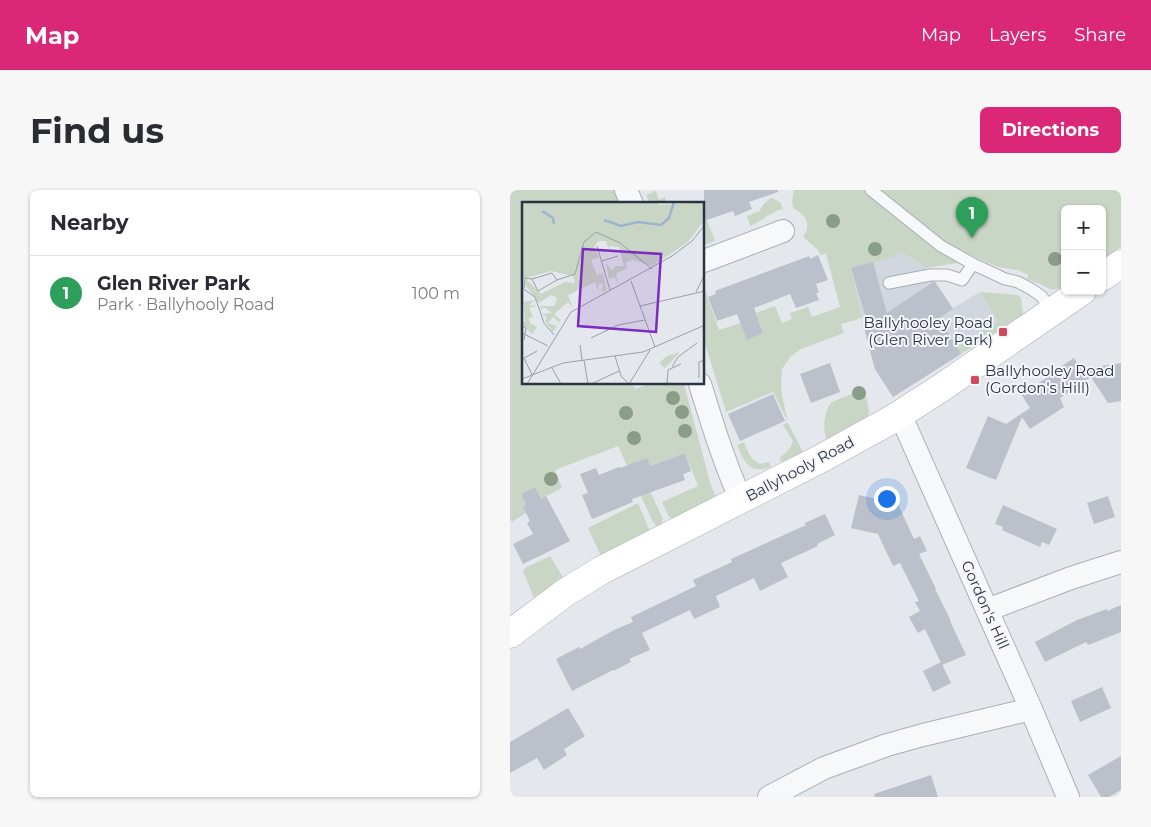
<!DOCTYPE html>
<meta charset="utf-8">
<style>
:root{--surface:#fff;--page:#f7f7f7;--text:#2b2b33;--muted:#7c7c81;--line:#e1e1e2;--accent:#db2777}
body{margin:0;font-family:Montserrat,sans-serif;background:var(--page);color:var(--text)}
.controls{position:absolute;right:15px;top:15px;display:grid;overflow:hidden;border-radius:8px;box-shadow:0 1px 4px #0004}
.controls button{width:45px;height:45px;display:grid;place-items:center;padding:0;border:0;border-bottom:1px solid var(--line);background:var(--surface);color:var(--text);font:25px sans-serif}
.you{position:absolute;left:376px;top:308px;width:18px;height:18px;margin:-12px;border:4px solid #fff;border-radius:50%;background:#1a73e8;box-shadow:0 0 0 8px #1a73e833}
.badge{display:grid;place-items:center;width:32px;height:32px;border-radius:50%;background:var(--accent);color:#fff;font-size:16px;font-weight:700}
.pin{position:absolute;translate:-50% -41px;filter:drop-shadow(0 1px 2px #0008)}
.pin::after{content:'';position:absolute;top:26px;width:18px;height:15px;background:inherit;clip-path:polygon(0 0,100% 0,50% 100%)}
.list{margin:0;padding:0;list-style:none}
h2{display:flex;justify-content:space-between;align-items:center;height:65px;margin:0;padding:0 20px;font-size:21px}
h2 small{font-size:16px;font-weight:400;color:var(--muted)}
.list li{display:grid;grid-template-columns:32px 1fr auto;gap:15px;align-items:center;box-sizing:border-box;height:75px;padding:0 20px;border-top:1px solid var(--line)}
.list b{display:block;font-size:19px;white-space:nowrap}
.list p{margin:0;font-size:16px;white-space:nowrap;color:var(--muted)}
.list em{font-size:16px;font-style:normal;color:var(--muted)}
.map{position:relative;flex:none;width:611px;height:607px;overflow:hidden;border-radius:8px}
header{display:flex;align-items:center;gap:30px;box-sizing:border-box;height:70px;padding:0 25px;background:var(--accent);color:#fff}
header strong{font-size:24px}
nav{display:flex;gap:28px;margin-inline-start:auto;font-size:18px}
.intro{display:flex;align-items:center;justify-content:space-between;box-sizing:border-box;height:120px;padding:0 30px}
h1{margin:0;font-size:35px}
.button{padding:12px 22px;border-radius:8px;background:var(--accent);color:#fff;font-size:18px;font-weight:700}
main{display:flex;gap:30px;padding:0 30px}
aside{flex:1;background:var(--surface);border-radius:8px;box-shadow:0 1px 4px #0004}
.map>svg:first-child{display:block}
</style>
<header>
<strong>Map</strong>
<nav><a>Map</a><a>Layers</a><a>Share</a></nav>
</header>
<div class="intro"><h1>Find us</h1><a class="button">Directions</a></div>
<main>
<aside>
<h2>Nearby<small></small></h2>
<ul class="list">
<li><span class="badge" style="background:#2e9e5b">1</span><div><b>Glen River Park</b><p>Park · Ballyhooly Road</p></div><em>100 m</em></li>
</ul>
</aside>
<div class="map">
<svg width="611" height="607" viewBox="0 0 611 607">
<rect width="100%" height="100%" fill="#e4e7ec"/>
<path fill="#d2d6de" d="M362 44 416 78 443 118 470 102 488 132 447 157 451 164 383 207 365 179 354 138 336 53Z"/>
<path fill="#c9d6c5" d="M0 0H103L105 1 109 14H14V194H122L125 199 139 194H174L201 296 207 308 165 329 159 327 152 312 188 296 175 263 140 276 134 288 153 329 150 336 148 337 143 332 108 256 45 280 52 298 31 309 25 297 11 304 16 315 13 317 16 323 2 332 0 329Z
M284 0H611V57L592 70V19H555V96C540 102 542 100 530 94 526 92 521 91 517 89L518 85 508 80 488 77 454 62 447 73 416 78 391 62 384 64 385 67 341 78 352 127 346 130 331 134 334 143 291 159 281 166 272 179 271 192 272 205 278 233 293 262 271 272 270 267C276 263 281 259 283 251L273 235 278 232 263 202 216 222 194 150V97L209 140 237 131 240 138 234 141 237 149 253 143 246 123 265 116 272 133 282 129 280 123 298 117 302 127 330 117 316 64 311 65 307 59 293 47C302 34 296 25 283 18L282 10Z
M146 1 149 10 155 7 157 14H140L136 5Z
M262 8 271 13 273 19C259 22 253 31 240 36L237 26 250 21C252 15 256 11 262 8Z
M197 30 205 51 194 55V37L196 36 194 31Z
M470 102 508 105 511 108 513 125 451 164 447 157 488 132Z
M354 199 359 220 358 228 317 250C312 239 314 220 322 212Z
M234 252C238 262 240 269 250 274L259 272 261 277C239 284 235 273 227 255Z
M128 313 140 341 91 366 78 338Z
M40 366 54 389 24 408 13 381 15 378Z"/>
<path fill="#bbc0ca" d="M194 0H268V2L239 12 242 19 225 26 223 21 194 31Z
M308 65 318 90 306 94 309 103H306L309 110 286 118 280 104 244 118 253 143 237 150 227 124 207 131 198 107 206 104 205 101 299 66 300 69Z
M363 72 377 123 423 92H425L443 119 429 128 451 164 383 207 365 179 354 138 358 135 341 78Z
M564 168 571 179 611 173V211L598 213 581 187 550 208 554 217 520 239 512 227 486 290 456 278 478 226 496 234 520 218 511 204 541 185 539 184Z
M320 173 330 202 301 213 290 184Z
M263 204 275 231 230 251 218 224Z
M175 263 181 281 173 284 175 290 122 309 123 312 82 329 72 305 78 303 70 284 86 278 89 285 109 277 110 278 137 268 140 276Z
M25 297 31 309 36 306 60 351 13 374 3 354 23 344 17 333 20 331 13 317 16 315 11 304Z
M349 305 388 314 404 349 410 346 417 361 409 364 426 399H425L441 431H440L456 465 432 475 415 439 408 443 399 427 410 421 405 412 409 411 390 373 383 376 368 344 341 338Z
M598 306 605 327 584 334 577 313Z
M493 315 547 339 539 355 532 352 530 357 492 340 493 337 485 334Z
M315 324 325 345 307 354 308 356 271 373 278 387 250 401 244 388 206 406 210 417 184 429 180 420 132 443 140 460 119 469 121 472 103 481V480L62 501 46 469 69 457 70 459 104 440 123 432 121 427 186 396 183 390 222 372 221 369 296 335 295 333Z
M611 415V442L578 455 576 452 535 472 525 452 567 430 597 419V421Z
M431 472 441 493 423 502 413 481Z
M592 497 601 518 570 532 561 511Z
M58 518 75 546 54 559 57 565 34 580 27 568 0 583V552Z
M611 566V600L599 607H591L578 585Z
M421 585 428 607H365L364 604Z"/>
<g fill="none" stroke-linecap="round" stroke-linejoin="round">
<g stroke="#a9aeb7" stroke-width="13">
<path id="service" d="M361 0 431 56 463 74 495 89 508 92 521 99 531 106 543 121
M379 93 420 85H437L452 90 463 74"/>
</g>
<g stroke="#a9aeb7" stroke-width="24">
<path id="minor" d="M116 0 122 14
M194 71 273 41
M190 194C202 233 214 272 231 310
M390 224 521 519 558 607
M477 420 561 388 611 372
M259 607 314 578 377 555 413 545 521 519"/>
</g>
<g stroke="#a9aeb7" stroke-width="29">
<path id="secondary" d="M592 87 611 74
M0 444 56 402 92 380 312 268 381 230 428 200 572 101"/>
</g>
<use href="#service" stroke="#f7f8fa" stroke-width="11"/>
<use href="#minor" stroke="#f7f8fa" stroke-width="22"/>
<use href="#secondary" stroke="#fff" stroke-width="28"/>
</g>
<g fill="#899d89">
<circle cx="323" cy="31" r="7"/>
<circle cx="365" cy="59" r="7"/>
<circle cx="545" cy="69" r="7"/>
<circle cx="349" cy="203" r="7"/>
<circle cx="163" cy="208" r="7"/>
<circle cx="172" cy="222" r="7"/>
<circle cx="116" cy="223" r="7"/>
<circle cx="175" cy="241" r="7"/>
<circle cx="124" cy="248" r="7"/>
<circle cx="41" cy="289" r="7"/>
</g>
<g fill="#d1495b" stroke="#f4f6f9" stroke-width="2">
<rect x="488" y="137" width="10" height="10" rx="2.5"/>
<rect x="460" y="185" width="10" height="10" rx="2.5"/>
</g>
<g text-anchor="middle" stroke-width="4" stroke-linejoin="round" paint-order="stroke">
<g font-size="15" fill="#2b3445" stroke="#f4f6f9" text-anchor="end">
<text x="483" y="138">Ballyhooley Road<tspan x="483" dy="17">(Glen River Park)</tspan></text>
<text x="475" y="186" text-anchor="start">Ballyhooley Road<tspan x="475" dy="17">(Gordon's Hill)</tspan></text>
</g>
<g font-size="15" fill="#2b3445" stroke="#f4f6f9">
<text transform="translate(290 279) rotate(-28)" y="5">Ballyhooly Road</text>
<text transform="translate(475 415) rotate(66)" y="5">Gordon's Hill</text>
</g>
</g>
<g transform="translate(12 12)">
<rect width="182" height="182" fill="#e4e7ec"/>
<path d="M0 0H135L137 3 182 0V19L166 40 130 64 111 58 104 60 105 66 94 72 96 83 93 75 87 77 84 61 90 68 94 64H102L97 45 87 44V48L84 39H76L72 45 77 55 69 58 75 73 81 71 85 88 79 90 81 82H76L77 91 73 80 46 93 51 106 46 100 32 112 39 118 37 120 31 115 26 121 35 124 31 130 23 119 25 115 20 112 30 111 22 105 19 108 18 104H33L35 96 29 93 17 101 3 83 4 77 19 92 43 80 53 81 51 74 29 69 0 77ZM1 96 2 100 13 98 7 103 15 104 7 106 11 115 7 116 8 121 15 125 10 132 0 122 3 119ZM158 150 143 166 137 161 145 154Z" fill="#c9d6c5"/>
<path fill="none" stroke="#9fb4cc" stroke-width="2.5" d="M20 9 31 16 32 22M82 18 99 24 116 20 139 23 147 16 152 0"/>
<path fill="none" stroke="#9a9fa9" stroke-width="1" d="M75 44 88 88M80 59 96 54M35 78 53 72 62 40 74 30 98 41 130 67M109 79 133 145M0 86 13 95 22 121 32 133M2 86 3 76 10 77 30 71 35 78 16 89 10 77M174 90 183 72M118 104 183 89M0 124 4 126 2 138M0 131 26 144M69 136 96 123 123 118M58 143 60 158M93 154 99 174 107 182M62 158 66 182M150 165 156 155 175 141M30 166 39 182M10 173 2 156 15 149M177 176V160L183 158M0 177 41 161 121 150 183 123M5 182 49 110 150 54 170 39 183 23M69 182 97 169M107 182 128 148M145 182 146 168 159 162"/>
<path fill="#7b2cbf" fill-opacity="0.15" stroke="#7b2cbf" stroke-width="2.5" d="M61 47 139 52 134 130 56 124Z"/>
<rect width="182" height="182" fill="none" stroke="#2b3445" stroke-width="2.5"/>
</g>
</svg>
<div class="controls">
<button>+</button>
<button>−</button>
</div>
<div class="you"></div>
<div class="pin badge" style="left:462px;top:48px;background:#2e9e5b">1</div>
</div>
</main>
